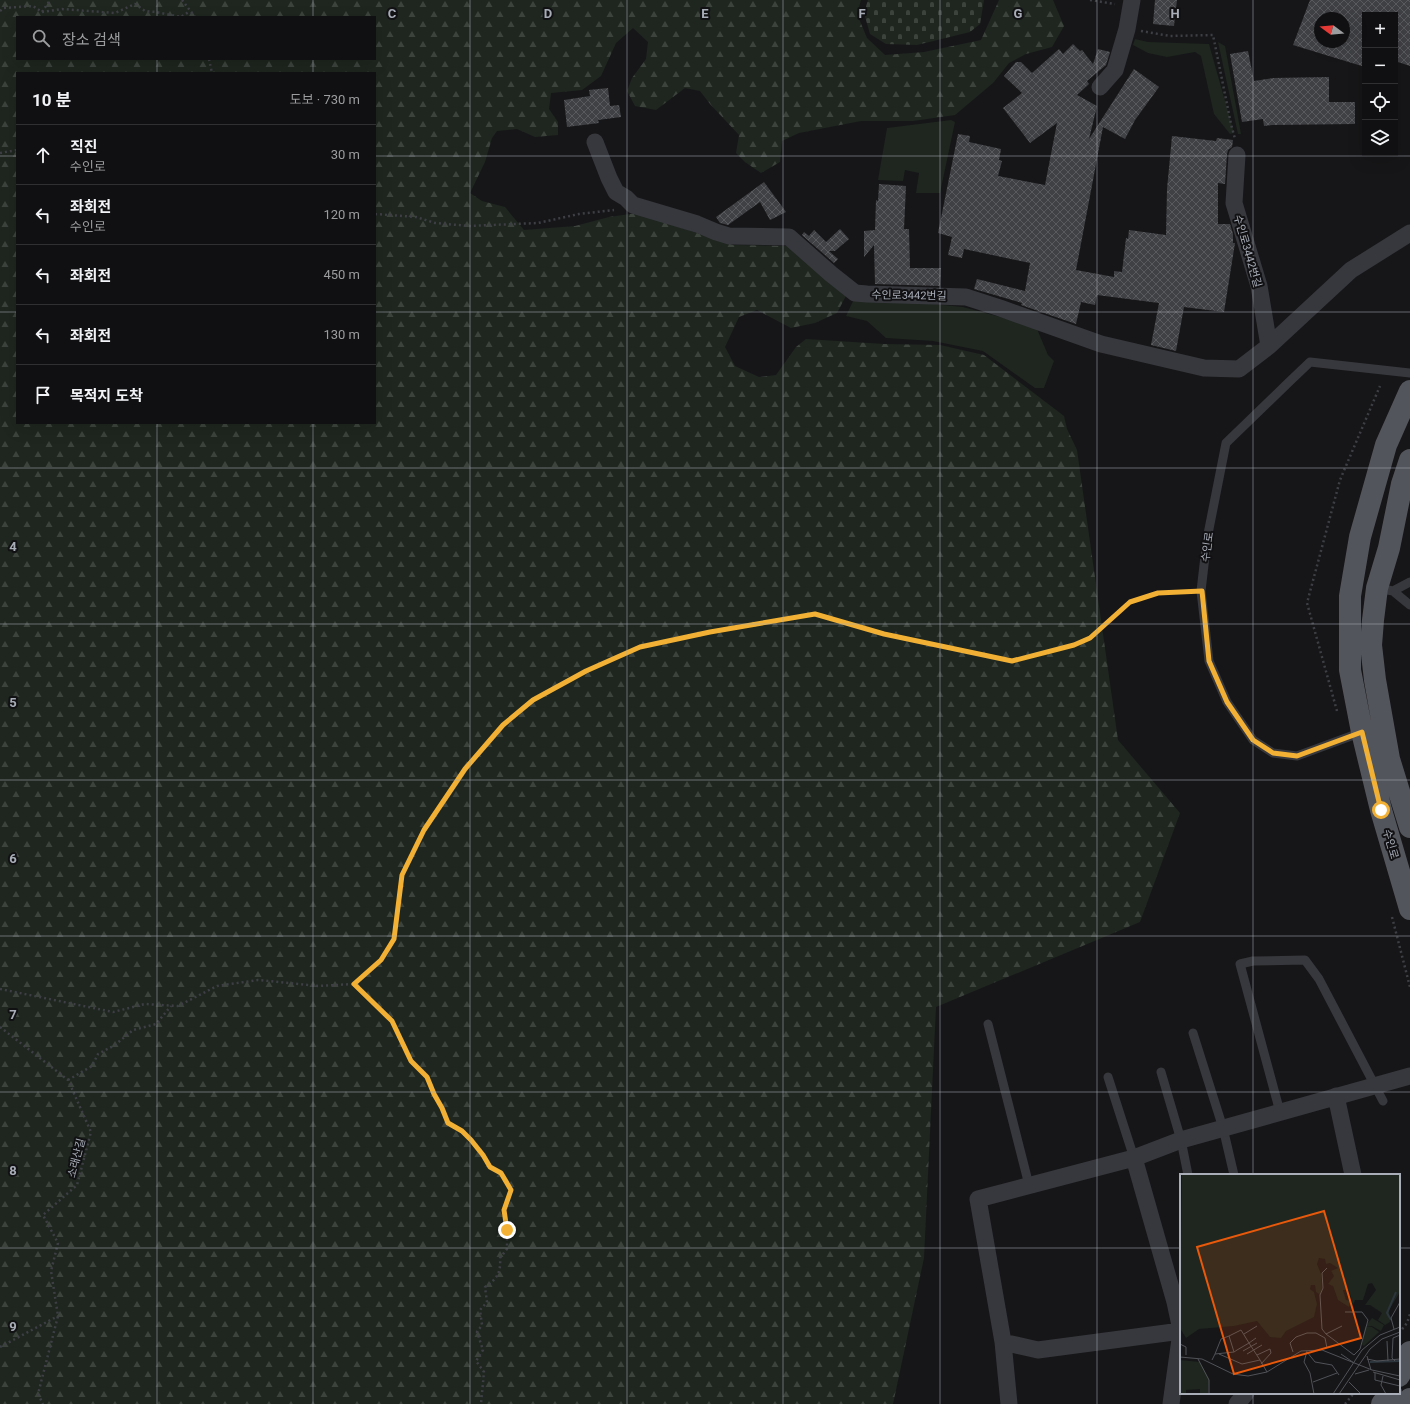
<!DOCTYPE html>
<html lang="ko">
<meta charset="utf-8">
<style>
:root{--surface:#101012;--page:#19191b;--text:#f1f3f6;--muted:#9c9d9f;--line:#303032}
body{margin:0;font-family:Roboto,"Noto Sans KR",sans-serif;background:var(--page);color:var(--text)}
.controls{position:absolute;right:12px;top:12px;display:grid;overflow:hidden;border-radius:0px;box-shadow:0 4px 16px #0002}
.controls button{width:36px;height:36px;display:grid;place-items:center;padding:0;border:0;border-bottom:1px solid var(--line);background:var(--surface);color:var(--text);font:20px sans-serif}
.compass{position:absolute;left:1314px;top:12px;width:36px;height:36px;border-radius:50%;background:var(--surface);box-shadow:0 4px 16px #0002;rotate:286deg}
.stop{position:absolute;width:12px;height:12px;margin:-9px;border:3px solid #f2b134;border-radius:50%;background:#fff}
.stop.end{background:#f2b134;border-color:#fff;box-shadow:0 1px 4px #0008}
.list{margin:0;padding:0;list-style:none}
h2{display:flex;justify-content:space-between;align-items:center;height:52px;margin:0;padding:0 16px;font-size:17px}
h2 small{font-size:13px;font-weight:400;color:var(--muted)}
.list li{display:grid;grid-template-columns:26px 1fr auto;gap:12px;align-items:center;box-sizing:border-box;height:60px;padding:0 16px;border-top:1px solid var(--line)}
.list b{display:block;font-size:15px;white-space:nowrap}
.list p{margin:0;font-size:13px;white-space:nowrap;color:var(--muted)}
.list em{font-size:13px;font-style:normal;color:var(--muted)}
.icon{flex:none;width:22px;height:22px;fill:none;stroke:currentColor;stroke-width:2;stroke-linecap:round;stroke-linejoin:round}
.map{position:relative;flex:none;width:1410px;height:1404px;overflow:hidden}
.search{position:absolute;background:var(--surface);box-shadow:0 4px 16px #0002;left:16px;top:16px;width:360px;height:44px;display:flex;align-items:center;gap:10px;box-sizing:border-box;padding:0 14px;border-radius:0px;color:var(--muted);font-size:15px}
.panel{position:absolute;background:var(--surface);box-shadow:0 4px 16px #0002;left:16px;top:72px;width:360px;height:352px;border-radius:0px}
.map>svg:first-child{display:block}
</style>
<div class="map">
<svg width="1410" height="1404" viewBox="0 0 1410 1404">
<defs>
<pattern id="forest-firs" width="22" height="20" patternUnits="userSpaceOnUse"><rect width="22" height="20" fill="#1e261f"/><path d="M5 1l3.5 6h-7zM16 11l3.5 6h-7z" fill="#3c433d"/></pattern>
<pattern id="cemetery-stones" width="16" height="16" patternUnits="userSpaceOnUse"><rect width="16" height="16" fill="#1e261f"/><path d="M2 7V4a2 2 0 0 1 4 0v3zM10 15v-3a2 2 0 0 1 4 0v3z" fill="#3c433d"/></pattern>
<pattern id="building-cross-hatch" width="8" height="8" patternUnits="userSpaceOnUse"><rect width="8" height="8" fill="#404145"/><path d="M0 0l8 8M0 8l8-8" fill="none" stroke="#595a5e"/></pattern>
</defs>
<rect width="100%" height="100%" fill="#161618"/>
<path fill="#1e261f" d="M1135 39 1148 42 1209 44 1234 133 1230 134 1214 114 1201 56 1195 52 1167 57 1148 53 1133 45Z
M1218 42 1225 46 1241 134H1238Z
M951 120 955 122 940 193H916L919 173 905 170 903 181 878 180 887 128Z
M854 299H882L963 307 1030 325 1037 329 1048 355 1054 361 1044 388H1035L983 351 933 341 886 338 867 321 846 316Z"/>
<path fill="url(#forest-firs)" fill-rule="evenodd" d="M0 0H861L857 14 867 38 885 55 924 52 981 40 999 0H1053L1064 26 1052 47 1026 54 1009 63 993 83 955 115 913 121H861L799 133 782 141 780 162 761 173 745 162 736 153 739 135 710 104 700 91 685 88 656 110 635 106 627 91 632 78 646 59 648 42 633 28 616 43 601 76 582 90 551 93 549 109 558 122V135L535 137 517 129 497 131 492 138 485 162 470 193 482 201 505 207 524 230 575 226 609 217 637 213 733 245 788 246 848 292 837 313 815 323 791 328 757 310 739 317 725 347 735 366 759 377 776 375 796 347 806 339 884 344 940 345 984 355 1064 416 1067 429 1077 450 1118 740 1180 813 1140 922 936 1007 924 1258 893 1404H0ZM17 17H375V59H17ZM17 73H375V423H17Z"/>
<path fill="url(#cemetery-stones)" d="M868 0H984L980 24 970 32 917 45 886 44 870 34 864 13Z"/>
<path fill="url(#building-cross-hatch)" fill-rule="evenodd" d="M1155 0H1177L1174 26 1153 24Z
M1310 0H1410V66L1395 61V15H1365V67L1293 45ZM1320 18H1344V42H1320Z
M1073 44 1080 51 1082 50 1093 64 1098 49 1110 52 1106 65 1087 81 1089 84 1077 95 1097 106 1089 139 1134 69 1159 87 1135 120 1125 139 1103 127 1076 270 1114 277V271L1122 272 1126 238 1128 239 1129 230 1166 235 1167 189 1172 136 1216 141 1217 138 1233 140 1232 147 1228 150 1227 154 1225 184 1218 183V224H1230L1233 234V243H1235L1224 312 1184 307 1176 351 1151 345 1159 303 1097 295 1095 305 1081 302 1076 324 1021 305 1022 303 974 289 977 279 1025 291 1030 263 964 249 962 258 948 255 952 237 938 233 958 134 970 136 969 142 1001 149 999 160 1002 161 998 176 1045 185 1057 123 1030 143 1003 108 1022 93 1004 76 1016 62H1021L1032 73 1059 49 1063 54Z
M1248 51 1254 81 1273 78 1329 77V102H1355V124L1272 125 1264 126 1263 119 1242 122 1230 54Z
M608 88 610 106 619 105 621 117 598 120 599 123 567 127 564 100 590 96 589 90Z
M764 182 786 212 770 220 760 202 728 225 720 223 716 217Z
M879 184 906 186 904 229H909L910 268H941L940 286 875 284 874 245 864 257V231L875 230 876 200 878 201Z
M840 229 849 239 835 251H829L838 259 834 263 802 235 804 232 809 236 814 230 826 242Z"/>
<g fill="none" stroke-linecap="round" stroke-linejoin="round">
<path stroke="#3d3f44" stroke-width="2.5" stroke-dasharray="2 3" stroke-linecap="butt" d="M182 0 195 17
M1090 0 1115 4
M0 11 4 8 33 6 42 12 50 0
M42 12 62 9 115 13 135 4 145 11 156 12 181 17 190 11
M1141 31 1170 36 1213 35 1231 124 1235 139
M209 59 212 73
M0 153 17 150
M375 214 416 217 435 223 469 226 538 223 579 214 614 210
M1337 711 1307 603 1340 480 1380 386
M1392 917 1410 987
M354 984 392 1021 411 1061 427 1077 434 1094 443 1108 448 1123 462 1131 471 1140 483 1155 490 1167 501 1173 511 1190 504 1210 507 1230V1249L500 1258C501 1273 497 1279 485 1287L487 1302 480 1310 482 1325 477 1332 483 1350 476 1361 484 1372 481 1404
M0 989 113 1012 145 1004 178 1006 217 986 258 980 318 986 354 984 381 960 394 939 402 875 424 830 465 769 503 725 533 700 586 671 640 647 710 632 815 614 884 633 1012 661 1074 645 1090 638 1130 602 1158 593 1190 591
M0 1027 68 1080 91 1132 77 1185 43 1215 58 1243 51 1271 58 1316 38 1394 43 1404
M68 1080 92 1066 98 1054 115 1045 133 1030 156 1024 171 1006
M1399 1333 1407 1323 1410 1314
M0 1347 58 1316
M1345 1404 1354 1393"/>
<path stroke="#37383d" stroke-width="9" d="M1377 588 1393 591 1410 605
M1393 591 1410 582
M1362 732 1297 756 1273 753 1253 740 1227 702 1209 661 1201 591 1207 539 1226 443 1288 383 1310 362 1410 373
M988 1024 1029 1185
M1193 1033 1223 1128 1234 1175
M1161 1072 1181 1140 1188 1175
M1108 1077 1134 1158
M1280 1112 1240 964 1253 961 1305 960 1319 979 1383 1101"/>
<path stroke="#37383d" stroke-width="17" d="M1100 87 1115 70 1127 29 1132 0
M595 142 609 178 616 192 626 198 633 205 697 224 716 232 729 236 789 237 831 274 855 293 867 294 966 297 1000 308 1101 344 1204 368 1239 369 1269 346
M1237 155 1234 203 1259 286 1269 346 1351 270 1410 233
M1336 1096 1353 1175
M1134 1158 1175 1302 1181 1330
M1181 1331 1038 1350 1003 1342 978 1199 1134 1158 1181 1140 1410 1076
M1003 1342 1009 1404
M1171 1404 1181 1332
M1237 1404 1246 1393"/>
<path stroke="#53555c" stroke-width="22" d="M1410 391 1386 445 1360 537 1350 596V670L1362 732 1381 810 1410 909
M1410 460 1402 484 1389 548 1377 588 1373 620 1371 645 1375 680 1389 759 1410 827
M1399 1376 1410 1352
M1382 1404 1391 1393
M1407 1404 1410 1399"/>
</g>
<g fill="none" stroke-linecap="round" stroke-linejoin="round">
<path stroke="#f2b134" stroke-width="5" d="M507 1230 504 1210 511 1190 501 1173 490 1167 483 1155 471 1140 462 1131 448 1123 442 1108 434 1094 427 1077 411 1061 392 1021 354 984 381 960 394 939 402 875 424 830 465 769 503 725 533 700 586 671 640 647 710 632 815 614 884 634 1012 661 1074 645 1090 638 1130 602 1158 593 1202 591 1209 661 1227 702 1253 740 1273 753 1297 756 1362 732 1381 810"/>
</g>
<path fill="none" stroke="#a8adb8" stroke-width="1" stroke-opacity="0.55" d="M157 0V17M313 0V17M470 0V1404M627 0V1404M783 0V1404M940 0V1404M1097 0V1404M1253 0V1175M157 59V73M313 59V73M0 156H17M375 156H1410M0 312H17M375 312H1410M157 423V1404M313 423V1404M0 468H1410M0 624H1410M0 780H1410M0 936H1410M0 1092H1410M0 1248H1181M1399 1248H1410M1253 1393V1404"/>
<g text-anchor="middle" stroke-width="4" stroke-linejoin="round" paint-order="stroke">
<g font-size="11" fill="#a8adb8" stroke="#111113">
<text transform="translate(1248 251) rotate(74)" y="4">수인로3442번길</text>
<text transform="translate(909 295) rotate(1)" y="4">수인로3442번길</text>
<text transform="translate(1207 547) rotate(-82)" y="4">수인로</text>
<text transform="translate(1391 844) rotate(74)" y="4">수인로</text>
<text transform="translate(76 1158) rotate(-75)" y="4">소래산길</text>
</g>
</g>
<g transform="translate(1180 1174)">
<rect width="220" height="220" fill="#161618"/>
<path d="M192 144 204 151 201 157 192 152 185 153Z" fill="#1e261f"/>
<path d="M2 0H220V118L209 136 210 148 205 151 198 146 202 139 190 131H185L196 116 192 109 188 110 183 126H175L173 131 169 116H163L166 126 171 127 169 133 158 126 153 112 148 110 154 102 151 97 158 94 150 89 146 90 145 85 139 84 137 90 141 100 142 114 140 121 136 118 135 111H131L130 115 134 118 137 130 134 143 106 157 101 164 90 163 77 147 54 152 19 155 6 164 0 154ZM0 186 20 188 29 205 28 220H20V215L6 216V220H0Z" fill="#1e261f"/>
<path d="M185 153H192L199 158 184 172 182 170Z" fill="#1e261f"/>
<path fill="none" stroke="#2c353c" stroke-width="2" d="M211 146 207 139 216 118M190 188 220 187"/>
<path fill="none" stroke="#505258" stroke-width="1" d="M165 138H182L188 146 180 175 174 181M162 152 146 160 174 181M214 155 211 144 220 128M64 160 77 152M146 160 142 155 140 121 143 114 142 99 147 94M76 164 69 169 57 176 54 178 49 162 61 156 69 169 80 186 87 198M207 167 208 187M0 170 6 173V181M63 177 77 169M127 177 124 188 130 199 134 220M113 178 110 169 116 163 127 159H136L145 164 147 174M127 178 135 188 152 191 159 201M35 180 41 165 49 162M39 180 62 190 80 186M67 180 82 171M161 180 174 189M77 181 90 175 91 179 81 190M187 182 191 196M0 183 22 185 53 200 68 202 87 198 121 177 142 176 192 196 220 202M18 185 29 206V220M187 185 197 187 220 185M32 186 35 180 54 178M215 187 212 184 213 164 220 161M193 198 220 206M195 199V206L220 212M175 200 189 196M203 202 201 211 206 220M133 208 157 199M169 208 181 220M153 220 182 176 200 161 220 153M159 220 190 175 202 165 220 158"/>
<path fill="#e8590c" fill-opacity="0.15" stroke="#e8590c" stroke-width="2" d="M144 37 181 164 54 200 17 73Z"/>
<rect width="220" height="220" fill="none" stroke="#a8adb8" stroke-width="2"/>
</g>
<g font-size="13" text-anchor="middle" font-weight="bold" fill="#a8adb8" stroke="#111113" stroke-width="4" stroke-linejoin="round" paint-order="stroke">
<text x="392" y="18">C</text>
<text x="548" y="18">D</text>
<text x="705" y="18">E</text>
<text x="862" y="18">F</text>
<text x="1018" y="18">G</text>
<text x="1175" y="18">H</text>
<text x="13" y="551">4</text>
<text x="13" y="707">5</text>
<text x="13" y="863">6</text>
<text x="13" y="1019">7</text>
<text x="13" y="1175">8</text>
<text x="13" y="1331">9</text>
</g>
</svg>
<div class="controls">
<button>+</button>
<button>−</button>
<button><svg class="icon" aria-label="locate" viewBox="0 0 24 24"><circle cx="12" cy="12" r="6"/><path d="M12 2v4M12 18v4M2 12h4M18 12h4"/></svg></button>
<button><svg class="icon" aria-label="layers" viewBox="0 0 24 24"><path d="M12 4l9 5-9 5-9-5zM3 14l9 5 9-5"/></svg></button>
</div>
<svg class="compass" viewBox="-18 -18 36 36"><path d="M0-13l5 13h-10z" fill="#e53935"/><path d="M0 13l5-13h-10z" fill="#9c9d9f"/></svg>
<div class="stop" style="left:1381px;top:810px"></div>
<div class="stop end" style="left:507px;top:1230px"></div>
<div class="search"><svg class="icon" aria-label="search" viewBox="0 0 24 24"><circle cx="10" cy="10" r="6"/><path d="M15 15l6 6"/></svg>장소 검색</div>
<section class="panel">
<h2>10 분<small>도보 · 730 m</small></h2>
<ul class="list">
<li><svg class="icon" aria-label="ahead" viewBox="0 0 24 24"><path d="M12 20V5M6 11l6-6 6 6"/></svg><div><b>직진</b><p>수인로</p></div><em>30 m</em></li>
<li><svg class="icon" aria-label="left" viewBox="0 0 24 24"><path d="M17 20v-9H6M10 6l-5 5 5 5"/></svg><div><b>좌회전</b><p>수인로</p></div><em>120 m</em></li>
<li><svg class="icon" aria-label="left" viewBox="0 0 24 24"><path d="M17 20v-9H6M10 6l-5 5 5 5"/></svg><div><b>좌회전</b></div><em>450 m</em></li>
<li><svg class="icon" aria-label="left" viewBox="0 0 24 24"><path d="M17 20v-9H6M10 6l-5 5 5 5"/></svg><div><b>좌회전</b></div><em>130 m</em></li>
<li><svg class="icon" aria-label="arrive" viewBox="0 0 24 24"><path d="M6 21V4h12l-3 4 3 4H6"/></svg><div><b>목적지 도착</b></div></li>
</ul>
</section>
</div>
